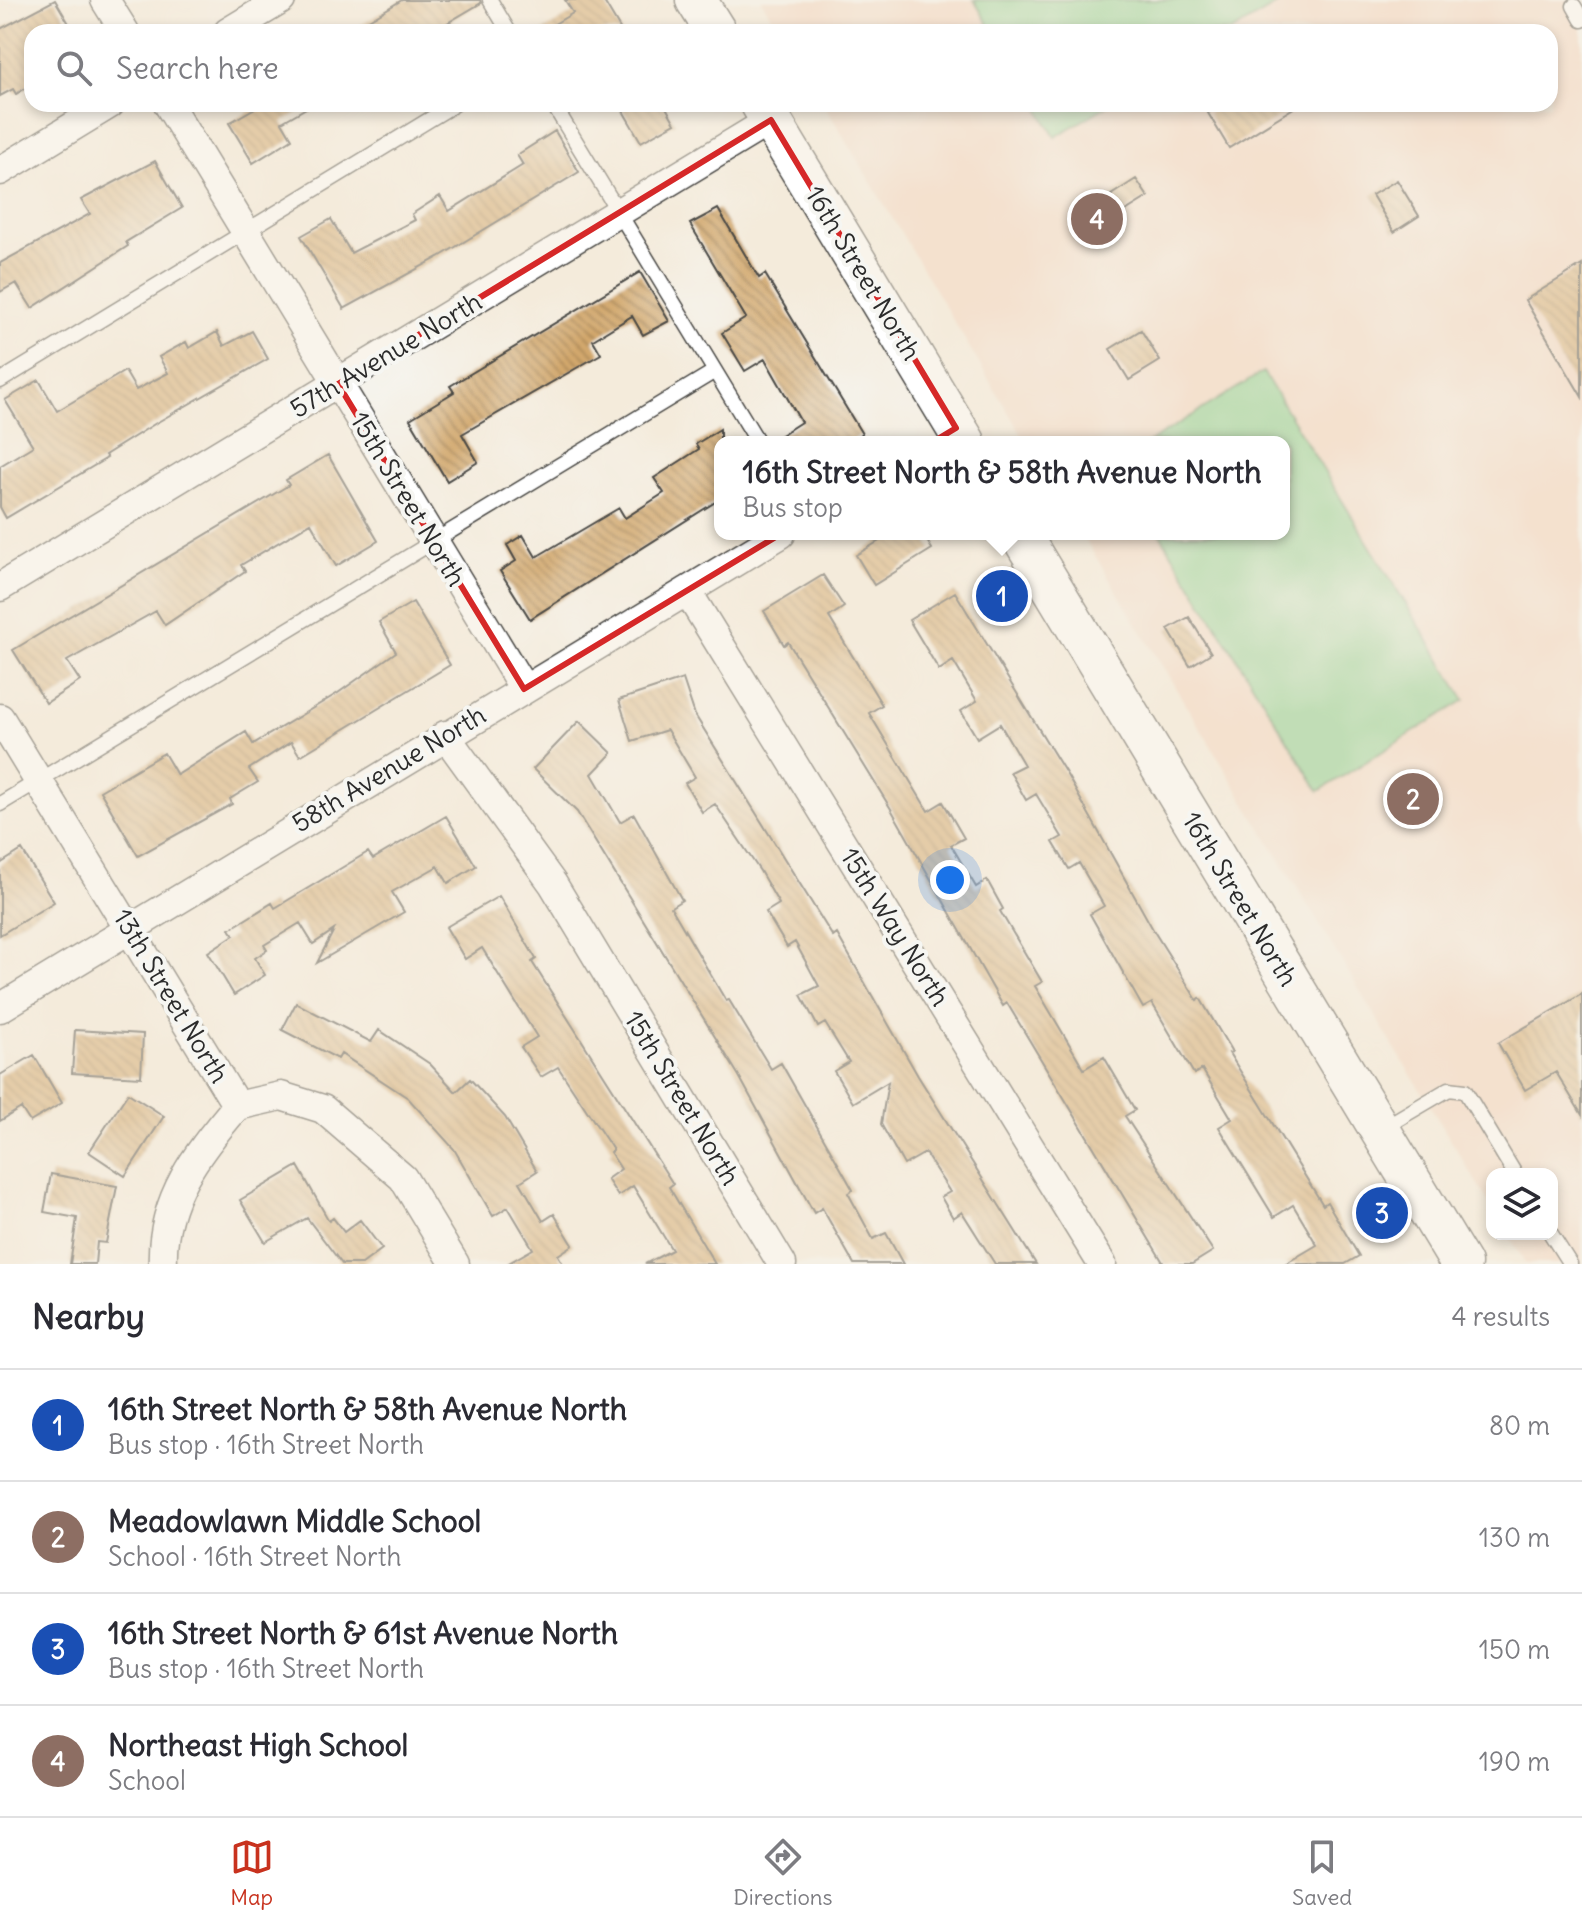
<!DOCTYPE html>
<meta charset="utf-8">
<style>
:root{--surface:#fff;--page:#f2f2f3;--text:#2b2b33;--muted:#7c7c81;--line:#e1e1e2;--accent:#c8321e}
body{margin:0;font-family:Delius,sans-serif;background:var(--page);color:var(--text)}
.controls{position:absolute;right:24px;bottom:24px;display:grid;overflow:hidden;border-radius:16px;box-shadow:0 4px 12px #0003}
.controls button{width:72px;height:72px;display:grid;place-items:center;padding:0;border:0;border-bottom:2px solid var(--line);background:var(--surface);color:var(--text);font:40px sans-serif}
.you{position:absolute;left:950px;top:880px;width:28px;height:28px;margin:-20px;border:6px solid #fff;border-radius:50%;background:#1a73e8;box-shadow:0 0 0 12px #1a73e833}
.badge{display:grid;place-items:center;width:52px;height:52px;border-radius:50%;background:var(--accent);color:#fff;font-size:26px;font-weight:700}
.pin{position:absolute;translate:-50% -50%;border:4px solid #fff;box-shadow:0 2px 8px #0006}
.popup{position:absolute;left:714px;top:436px;width:576px;height:104px;box-sizing:border-box;display:grid;place-content:center;border-radius:16px;background:var(--surface);filter:drop-shadow(0 2px 6px #0005);font-size:26px;white-space:nowrap;color:var(--muted)}
.popup b{font-size:30px;color:var(--text)}
.popup::after{content:'';position:absolute;left:50%;top:100%;margin-left:-16px;border:16px solid transparent;border-top-color:var(--surface)}
.list{margin:0;padding:0;list-style:none}
h2{display:flex;justify-content:space-between;align-items:center;height:104px;margin:0;padding:0 32px;font-size:34px}
h2 small{font-size:26px;font-weight:400;color:var(--muted)}
.list li{display:grid;grid-template-columns:52px 1fr auto;gap:24px;align-items:center;box-sizing:border-box;height:112px;padding:0 32px;border-top:2px solid var(--line)}
.list b{display:block;font-size:30px;white-space:nowrap}
.list p{margin:0;font-size:26px;white-space:nowrap;color:var(--muted)}
.list em{font-size:26px;font-style:normal;color:var(--muted)}
.icon{flex:none;width:44px;height:44px;fill:none;stroke:currentColor;stroke-width:2;stroke-linecap:round;stroke-linejoin:round}
.map{position:relative;flex:none;width:1582px;height:1264px;overflow:hidden}
.search{position:absolute;background:var(--surface);box-shadow:0 4px 12px #0003;left:24px;right:24px;top:24px;height:88px;display:flex;align-items:center;gap:20px;box-sizing:border-box;padding:0 28px;border-radius:24px;color:var(--muted);font-size:30px}
.sheet{height:552px;background:var(--surface)}
nav{display:flex;justify-content:space-around;align-items:center;box-sizing:border-box;height:112px;border-top:2px solid var(--line);background:var(--surface);font-size:22px;color:var(--muted)}
nav a{display:grid;justify-items:center;gap:4px}
nav .on{color:var(--accent)}
.map>svg:first-child{display:block}
</style>
<div class="map">
<svg width="1582" height="1264" viewBox="0 0 1582 1264">
<defs>
<pattern id="building-back-hatch" width="6" height="6" patternUnits="userSpaceOnUse" patternTransform="scale(2)"><rect width="6" height="6" fill="#d2a76c"/><path d="M-1 5l2 2M0 0l6 6M5-1l2 2" fill="none" stroke="#ab8859"/></pattern>
</defs>
<rect width="100%" height="100%" fill="#f6f6f2"/>
<filter id="ink" filterUnits="userSpaceOnUse"><feTurbulence type="fractalNoise" baseFrequency=".0125" numOctaves="2"/><feDisplacementMap in="SourceGraphic" scale="16" xChannelSelector="R" yChannelSelector="G"/><feConvolveMatrix kernelMatrix="1 2 1 2 8 2 1 2 1" color-interpolation-filters="sRGB"/></filter>
<filter id="wash" filterUnits="userSpaceOnUse"><feTurbulence type="fractalNoise" baseFrequency=".006" numOctaves="4" result="noise"/><feDisplacementMap in="SourceGraphic" scale="32" xChannelSelector="R" yChannelSelector="G"/><feGaussianBlur stdDeviation="1.8" result="paint"/><feColorMatrix in="noise" values="0 0 0 0 0 0 0 0 0 0 0 0 0 0 0 0 0 1.4 0 .05"/><feComposite in="paint" operator="in"/></filter>
<g filter="url(#wash)">
<rect width="100%" height="100%" fill="#f4ebdb"/>
<path fill="#f3d4bf" d="M761 0H1582V1264H1526L1508 1234H1552V1174H1492V1208L1082 534H1284V442H1026L824 104H1550V32H781Z"/>
<path fill="#83cd89" stroke="#577c5a" stroke-width="2" d="M974 0H1285L1231 32H993Z
M1036 104H1110L1055 137Z
M1263 372 1465 700 1319 791 1160 534H1284V442H1149Z"/>
<g id="blocks">
<path fill="url(#building-back-hatch)" d="M55 0 74 32H32V84L16 94 13 89 0 96V29Z
M402 0H480L481 3 432 32H349Z
M565 0H603L622 32H541L573 13Z
M262 104H313L282 122 292 139 253 163 229 123Z
M619 104H664L675 123 641 142Z
M1222 104H1300L1229 148 1208 113Z
M555 131 579 172 439 257 344 309 301 236 331 219 351 253 415 220 412 214 440 196 449 211 523 165 517 155Z
M155 161 182 208 126 242 128 246 32 308 16 283 0 292V263L90 214 81 200Z
M1136 179 1148 197 1122 213 1111 195Z
M1397 180 1419 216 1394 232 1372 195Z
M718 209 759 278 765 274 862 434 850 442H770L801 422 765 359 745 371 722 333 746 318 690 224Z
M1582 265V397L1525 300Z
M640 272 669 321 643 335 632 316 593 340 601 354 462 434 478 462 447 481 410 419 454 392 450 386Z
M1141 330 1160 361 1129 380 1110 349Z
M252 331 268 359 156 423 105 455 107 458 6 518 0 507V466L33 446 5 400 39 380 57 411 125 371 136 390 168 373 159 357 186 342 189 348 217 332 224 346Z
M720 429V499L530 619 500 571 516 561 507 545 523 535 536 557 619 508 625 518 664 493 654 478 699 449 696 444Z
M328 455 378 541 336 566 311 523 241 565 245 571 165 625 156 611 67 661 80 681 46 703 13 650 289 485 286 480Z
M891 534H923L932 549 874 585 856 555Z
M823 575 844 607 829 617 882 705 869 713 928 811 943 802 964 838 951 845 976 887 987 880 1003 909 1000 911 1042 982 1035 986 1084 1069 1104 1057 1135 1110 1125 1116 1213 1251 1192 1264H1164L1007 1003 1003 1006 891 809 788 642 784 645 764 611Z
M955 592 1067 775 1155 933 1197 1000 1200 998 1232 1052 1229 1053 1323 1205 1327 1202 1359 1256 1345 1264H1285L1317 1245 1293 1205 1274 1217 1219 1127 1232 1119 1202 1069 1194 1074 1152 1003 1143 1008 1090 914 1104 906 1079 863 1069 869 1053 842 1062 837 1036 794 1026 800 1010 772 1024 765 1000 724 977 738 961 711 977 701 953 661 939 670 909 620Z
M413 602 450 665 300 756 291 742 249 769 258 782 230 799 232 804 138 856 100 791 164 753 177 775 246 732 253 744 338 693 396 652 379 622Z
M1189 617 1211 653 1190 666 1168 629Z
M683 679 695 715 833 937 837 934 918 1076 1036 1264H995L962 1212 953 1218 941 1197 950 1192 925 1153 904 1165 881 1124 888 1082 853 1103 834 1071 849 1062 825 1023 818 1027 801 995 819 986 795 942 787 947 766 912 779 904 760 871 715 804 702 812 685 783 695 777 667 730 632 741 619 700Z
M579 721 612 753 592 774 620 822 634 814 682 900 671 907 726 1001 729 1000 771 1069 781 1063 853 1190 848 1193 873 1239 886 1233 903 1264H854L822 1208 814 1213 739 1076 577 812 533 769Z
M446 816 476 866 448 883 438 866 392 892 404 912 317 963 334 930 313 944 300 923 264 945 267 950 255 958 265 975 234 995 208 952 234 935 230 929 272 903 275 908 368 852 373 859Z
M22 850 54 902 0 935V864Z
M499 896 536 959 532 962 673 1184 669 1187 715 1264H645L672 1250 633 1186 618 1196 607 1179 621 1169 610 1152 613 1150 558 1067 541 1077 521 1047 537 1037 482 948 465 959 446 927Z
M1582 994V1115L1556 1072 1525 1090 1498 1043Z
M296 1003 371 1042 379 1030 430 1064 456 1092 470 1079 505 1117 537 1171 520 1182 543 1221 554 1214 573 1245 558 1255 563 1264H507L533 1249 508 1207 493 1216 454 1149 408 1098 341 1054 338 1059 282 1030Z
M75 1030 143 1034 141 1077 72 1073Z
M34 1055 62 1103 30 1122 21 1108 0 1121V1075Z
M128 1093 164 1116 125 1176 89 1152Z
M298 1166 329 1221 333 1218 344 1232 360 1220 382 1249 362 1264H342L307 1218 265 1242 240 1200Z
M51 1174 117 1186 106 1243 97 1242 95 1264H70L77 1218 44 1212Z"/>
</g>
</g>
<g filter="url(#ink)">
<use href="#blocks" fill-opacity="0" stroke="#494845" stroke-width="2"/>
<g fill="none" stroke-linecap="round" stroke-linejoin="round">
<g stroke="#494845" stroke-width="17">
<path id="lane" d="M490 0 509 32
M1574 6 1582 20
M553 104 758 442
M0 381 455 104
M0 804 715 371
M1381 1129 1449 1089 1465 1091 1515 1174
M1551 1234 1570 1264"/>
</g>
<g stroke="#494845" stroke-width="31">
<path id="street" d="M105 0 125 32
M228 32 281 0
M168 104 524 689
M0 171 110 104
M0 587 771 120
M687 591 1102 1264
M0 718 237 1106 281 1096 323 1109 403 1178 455 1264
M445 735 553 884 782 1264
M0 1008 781 534
M163 1264C160 1200 198 1151 237 1106"/>
</g>
<g stroke="#494845" stroke-width="43">
<path id="secondary" d="M696 0 716 32
M761 104 965 442
M1020 534 1461 1264"/>
</g>
<use href="#lane" stroke="#fff" stroke-width="14"/>
<use href="#street" stroke="#fff" stroke-width="28"/>
<use href="#secondary" stroke="#fff" stroke-width="40"/>
</g>
</g>
<path d="M0 0H1582V1264H0ZM771 120 956 428 524 689 338 384Z" fill="#f4ebdb" fill-opacity=".55" fill-rule="evenodd"/>
<path fill="none" stroke="#d62828" stroke-width="6" stroke-linejoin="round" d="M771 120 956 428 524 689 338 384Z"/>
<g text-anchor="middle" stroke-width="8" stroke-linejoin="round" paint-order="stroke">
<g font-size="26" fill="#2b2b2b" stroke="#f6f6f2">
<text transform="translate(863 273) rotate(59)" y="9">16th Street North</text>
<text transform="translate(386 355) rotate(-31)" y="9">57th Avenue North</text>
<text transform="translate(408 499) rotate(59)" y="9">15th Street North</text>
<text transform="translate(389 769) rotate(-31)" y="9">58th Avenue North</text>
<text transform="translate(1240 899) rotate(59)" y="9">16th Street North</text>
<text transform="translate(895 927) rotate(58)" y="9">15th Way North</text>
<text transform="translate(171 996) rotate(59)" y="9">13th Street North</text>
<text transform="translate(682 1098) rotate(59)" y="9">15th Street North</text>
</g>
</g>
</svg>
<div class="controls">
<button><svg class="icon" aria-label="layers" viewBox="0 0 24 24"><path d="M12 4l9 5-9 5-9-5zM3 14l9 5 9-5"/></svg></button>
</div>
<div class="you"></div>
<div class="pin badge" style="left:1002px;top:596px;background:#1a4fb4">1</div>
<div class="popup"><b>16th Street North &amp; 58th Avenue North</b>Bus stop</div>
<div class="pin badge" style="left:1413px;top:799px;background:#8d6e63">2</div>
<div class="pin badge" style="left:1382px;top:1213px;background:#1a4fb4">3</div>
<div class="pin badge" style="left:1097px;top:219px;background:#8d6e63">4</div>
<div class="search"><svg class="icon" aria-label="search" viewBox="0 0 24 24"><circle cx="10" cy="10" r="6"/><path d="M15 15l6 6"/></svg>Search here</div>
</div>
<section class="sheet">
<h2>Nearby<small>4 results</small></h2>
<ul class="list">
<li><span class="badge" style="background:#1a4fb4">1</span><div><b>16th Street North &amp; 58th Avenue North</b><p>Bus stop · 16th Street North</p></div><em>80 m</em></li>
<li><span class="badge" style="background:#8d6e63">2</span><div><b>Meadowlawn Middle School</b><p>School · 16th Street North</p></div><em>130 m</em></li>
<li><span class="badge" style="background:#1a4fb4">3</span><div><b>16th Street North &amp; 61st Avenue North</b><p>Bus stop · 16th Street North</p></div><em>150 m</em></li>
<li><span class="badge" style="background:#8d6e63">4</span><div><b>Northeast High School</b><p>School</p></div><em>190 m</em></li>
</ul>
</section>
<nav>
<a class="on"><svg class="icon" aria-label="map" viewBox="0 0 24 24"><path d="M3 6l6-2 6 2 6-2v14l-6 2-6-2-6 2zM9 4v14M15 6v14"/></svg>Map</a>
<a><svg class="icon" aria-label="directions" viewBox="0 0 24 24"><path d="M12 3l9 9-9 9-9-9zM9 14v-3h6M13 9l2 2-2 2"/></svg>Directions</a>
<a><svg class="icon" aria-label="saved" viewBox="0 0 24 24"><path d="M7 4h10v16l-5-4-5 4z"/></svg>Saved</a>
</nav>
